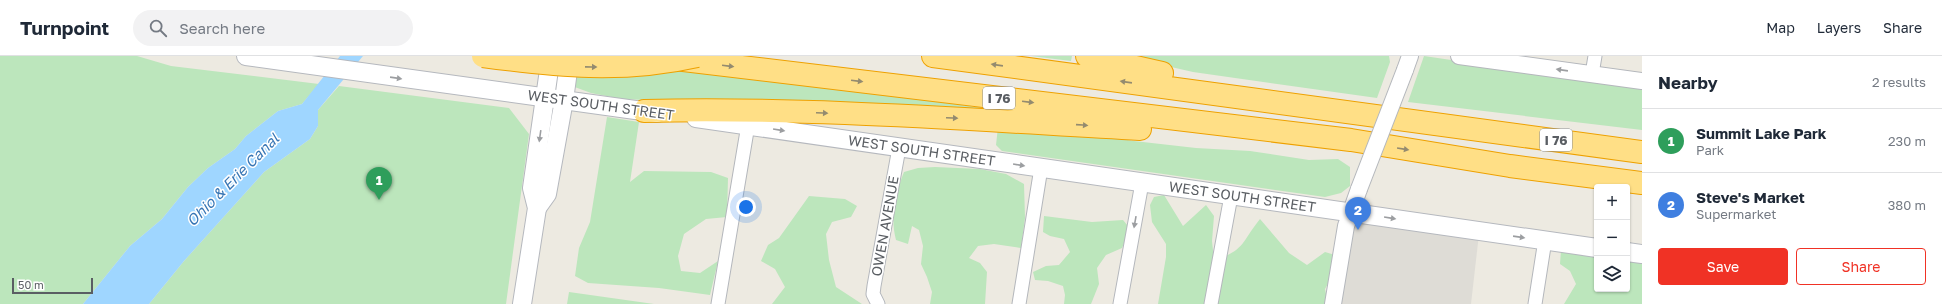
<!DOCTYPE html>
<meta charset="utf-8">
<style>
:root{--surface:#fff;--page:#f2f2f3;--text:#1f2937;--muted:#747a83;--line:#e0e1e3;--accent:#f03225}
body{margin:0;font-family:"Golos Text",sans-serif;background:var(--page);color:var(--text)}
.controls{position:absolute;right:12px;bottom:12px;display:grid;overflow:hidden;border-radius:4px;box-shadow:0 1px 3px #0004}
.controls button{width:36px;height:36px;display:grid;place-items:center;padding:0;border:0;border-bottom:1px solid var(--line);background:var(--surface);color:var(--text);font:20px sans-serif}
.scale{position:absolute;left:12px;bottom:10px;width:81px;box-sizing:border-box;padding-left:4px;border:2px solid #5a5e63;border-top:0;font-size:11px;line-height:14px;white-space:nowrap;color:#5a5e63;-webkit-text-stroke:3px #fff;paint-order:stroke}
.you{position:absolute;left:746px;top:151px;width:14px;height:14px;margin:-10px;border:3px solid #fff;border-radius:50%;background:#1a73e8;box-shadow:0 0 0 6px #1a73e833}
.badge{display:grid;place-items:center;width:26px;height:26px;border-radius:50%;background:var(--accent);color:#fff;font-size:13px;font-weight:700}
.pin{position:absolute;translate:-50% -33px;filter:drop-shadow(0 1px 2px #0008)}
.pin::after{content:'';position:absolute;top:21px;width:14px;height:12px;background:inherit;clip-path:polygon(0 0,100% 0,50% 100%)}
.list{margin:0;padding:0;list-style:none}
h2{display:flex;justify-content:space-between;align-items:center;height:52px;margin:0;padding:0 16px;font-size:17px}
h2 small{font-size:13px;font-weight:400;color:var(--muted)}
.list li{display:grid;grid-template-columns:26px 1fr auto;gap:12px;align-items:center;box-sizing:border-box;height:64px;padding:0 16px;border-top:1px solid var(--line)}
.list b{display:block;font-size:15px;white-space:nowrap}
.list p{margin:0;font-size:13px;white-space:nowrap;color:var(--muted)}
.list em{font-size:13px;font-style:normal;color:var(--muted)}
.actions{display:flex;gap:8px;padding:12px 16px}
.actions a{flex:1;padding:9px 0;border:1px solid var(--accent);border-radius:4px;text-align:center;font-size:14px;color:var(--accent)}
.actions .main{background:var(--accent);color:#fff}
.icon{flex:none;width:22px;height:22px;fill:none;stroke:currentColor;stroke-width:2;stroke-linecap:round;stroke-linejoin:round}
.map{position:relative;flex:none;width:1642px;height:248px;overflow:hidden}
header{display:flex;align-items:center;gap:24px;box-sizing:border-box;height:56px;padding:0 20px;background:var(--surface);border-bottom:1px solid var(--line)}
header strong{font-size:19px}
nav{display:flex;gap:22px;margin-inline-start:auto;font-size:14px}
.search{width:280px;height:36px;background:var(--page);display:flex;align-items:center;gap:10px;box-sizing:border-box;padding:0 14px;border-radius:22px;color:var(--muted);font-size:15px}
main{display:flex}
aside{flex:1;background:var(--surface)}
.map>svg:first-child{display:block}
</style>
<header>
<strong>Turnpoint</strong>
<div class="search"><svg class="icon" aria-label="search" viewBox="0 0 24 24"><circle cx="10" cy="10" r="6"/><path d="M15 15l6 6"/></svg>Search here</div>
<nav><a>Map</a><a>Layers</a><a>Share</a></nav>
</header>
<main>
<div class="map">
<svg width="1642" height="248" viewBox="0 0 1642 248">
<rect width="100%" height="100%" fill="#edeae1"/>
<path fill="#dedcd6" d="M1353 159 1479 178 1471 248H1338Z"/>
<path fill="#bce6bc" d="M0 0H137L171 10 319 28 302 48 278 55 246 80 235 93 208 112 188 131 162 163 130 190 83 248H0Z
M1031 0H1072L1071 5Z
M1123 0H1389L1390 6 1377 42 1193 16Z
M1424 0 1642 32V74L1408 46Z
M693 11 1054 62 622 43 591 37 572 30V18Z
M339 30 509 52 529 78 506 248H149L184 205 264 116 310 83 318 70V54Z
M607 61 639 66 630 126 644 115 711 116 728 122 727 161 706 163 684 178 678 200 681 215 700 217 718 205 710 239 659 232 588 227 575 220 579 192 590 166Z
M998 71H1045L1134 85 1196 92 1250 95 1309 104 1338 103 1350 111V130L1341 137 1325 141 1002 95 996 89Z
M935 111 980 113 1006 118 1024 128 1025 162 1021 192 994 188 978 190 969 202 980 207 987 216 985 248H930L932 236 927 221 921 208 923 190 919 174 912 170 908 188 896 184C890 161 895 138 904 116L918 112Z
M1164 139 1183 170 1206 149 1214 160 1212 185 1214 204C1245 195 1242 185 1260 163L1289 197 1307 209 1325 196 1335 199 1333 218 1325 233 1328 248H1158L1166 201V188L1152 166 1150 149 1154 141Z
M809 140 845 143 857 150 851 161 832 166 826 178 829 204 836 231 862 248H772L785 231 775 213 761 205 768 189 779 182Z
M1044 160 1092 166 1123 164 1128 170 1127 180 1122 192 1106 199 1097 212 1099 228 1091 248H1064L1065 239 1063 230 1048 225 1035 224 1033 216 1046 210 1059 209 1070 196 1064 183 1050 180 1043 176Z
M1561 194 1597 199V233H1627V203L1642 204V248H1564L1576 228 1570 215 1560 208Z
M569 236 654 248H567Z"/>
<path fill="#9fd6ff" d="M340 0H363L318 54V70L310 83 264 116 184 205 149 248H83L130 190 162 163 188 131 208 112 235 93 246 80 278 55 302 48Z"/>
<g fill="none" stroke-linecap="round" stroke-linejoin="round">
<g stroke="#b4b7bc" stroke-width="15">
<path id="minor" d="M1592 18 1595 0
M718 248 748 69
M878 248 873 238 874 230 899 92
M1019 248 1041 112
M1120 248 1142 127
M1211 248 1231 140
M1535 248 1545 184"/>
</g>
<g stroke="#b4b7bc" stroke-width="18">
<path id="tertiary" d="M1459 0 1642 25
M1405 14 1410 0
M1333 248 1346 170 1359 133"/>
</g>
<g stroke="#b5b8be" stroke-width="20">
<g id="secondary">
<path d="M246 0 657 57"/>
<path id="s1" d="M696 62 1597 192"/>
<path d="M537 152 547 138 564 44 570 0"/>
<path d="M1627 196 1642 198"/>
<path d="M522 248 537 152 532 132 551 0"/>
</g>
</g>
<g stroke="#eea100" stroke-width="24">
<path id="motorway" d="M933 0 1642 96
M1087 0 1162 17
M675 3 1351 84 1510 110 1642 127
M644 55C809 51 975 64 1140 73"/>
</g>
<use href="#minor" stroke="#fff" stroke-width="13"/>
<use href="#tertiary" stroke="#fff" stroke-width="16"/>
<use href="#secondary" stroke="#fff" stroke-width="18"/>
<use href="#motorway" stroke="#ffdf86" stroke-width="22"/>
<g stroke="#b4b7bc" stroke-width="18" stroke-linecap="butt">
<path id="tertiary-bridge" d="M1359 133 1405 14"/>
</g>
<g stroke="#eea100" stroke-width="24" stroke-linecap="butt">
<path id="motorway-bridge" d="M483 0C557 10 622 17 697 0"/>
</g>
<use href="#tertiary-bridge" stroke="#fff" stroke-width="16"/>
<use href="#motorway-bridge" stroke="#ffdf86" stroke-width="22"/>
</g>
<defs><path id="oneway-solid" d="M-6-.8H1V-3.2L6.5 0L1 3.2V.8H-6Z"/></defs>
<g fill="#948b6f">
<use href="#oneway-solid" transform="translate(997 9) rotate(-172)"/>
<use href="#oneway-solid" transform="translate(728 10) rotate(7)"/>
<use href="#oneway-solid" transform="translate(591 11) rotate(1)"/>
<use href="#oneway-solid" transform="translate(857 25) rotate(7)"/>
<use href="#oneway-solid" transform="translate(1126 26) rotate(-172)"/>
<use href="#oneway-solid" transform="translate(1028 46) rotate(7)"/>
<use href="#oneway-solid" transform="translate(822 57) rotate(2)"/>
<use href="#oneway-solid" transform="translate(952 62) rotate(2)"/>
<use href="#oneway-solid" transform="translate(1082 69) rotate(4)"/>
<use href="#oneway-solid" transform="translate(1403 93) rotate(9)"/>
</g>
<g fill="#9c9ea1">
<use href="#oneway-solid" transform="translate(1562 14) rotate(-172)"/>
<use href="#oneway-solid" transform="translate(396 22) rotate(8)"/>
<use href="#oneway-solid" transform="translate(779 74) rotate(9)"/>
<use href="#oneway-solid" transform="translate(540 80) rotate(98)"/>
<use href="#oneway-solid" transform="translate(1019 109) rotate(9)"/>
<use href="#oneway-solid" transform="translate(1390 162) rotate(9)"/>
<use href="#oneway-solid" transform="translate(1135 166) rotate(100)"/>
<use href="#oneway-solid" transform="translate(1519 181) rotate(8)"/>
</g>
<g text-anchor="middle" stroke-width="3" stroke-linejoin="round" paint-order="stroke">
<g fill="#fff" stroke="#8c8e92" stroke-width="1">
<rect x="983" y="31" width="32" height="22" rx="3"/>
<rect x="1540" y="73" width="32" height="22" rx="3"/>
</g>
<g font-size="13" font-weight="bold" fill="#5a5e63">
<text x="999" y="47">I 76</text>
<text x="1556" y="89">I 76</text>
</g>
<g font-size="14" fill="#5a5e63" stroke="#fff">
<text transform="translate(601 49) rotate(8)" y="5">WEST SOUTH STREET</text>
<text dy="5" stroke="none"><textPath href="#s1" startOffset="228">WEST SOUTH STREET</textPath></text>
<text dy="5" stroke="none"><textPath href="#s1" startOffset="552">WEST SOUTH STREET</textPath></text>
<text transform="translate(885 170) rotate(-80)" y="5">OWEN AVENUE</text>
</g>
<g font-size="15" font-style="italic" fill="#3977b5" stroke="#fff">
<text transform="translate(233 124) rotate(-45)" y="5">Ohio &amp; Erie Canal</text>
</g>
</g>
</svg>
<div class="controls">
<button>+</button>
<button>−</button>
<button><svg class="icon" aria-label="layers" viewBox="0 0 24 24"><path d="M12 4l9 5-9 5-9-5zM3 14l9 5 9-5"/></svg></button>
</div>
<div class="scale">50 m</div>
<div class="you"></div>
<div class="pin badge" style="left:379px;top:144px;background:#2e9e5b">1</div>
<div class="pin badge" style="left:1358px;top:174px;background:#3f7fe0">2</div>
</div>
<aside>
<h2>Nearby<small>2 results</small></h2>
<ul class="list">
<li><span class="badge" style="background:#2e9e5b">1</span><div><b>Summit Lake Park</b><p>Park</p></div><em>230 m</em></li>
<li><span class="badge" style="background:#3f7fe0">2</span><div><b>Steve's Market</b><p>Supermarket</p></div><em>380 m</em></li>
</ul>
<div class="actions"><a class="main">Save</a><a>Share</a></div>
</aside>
</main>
